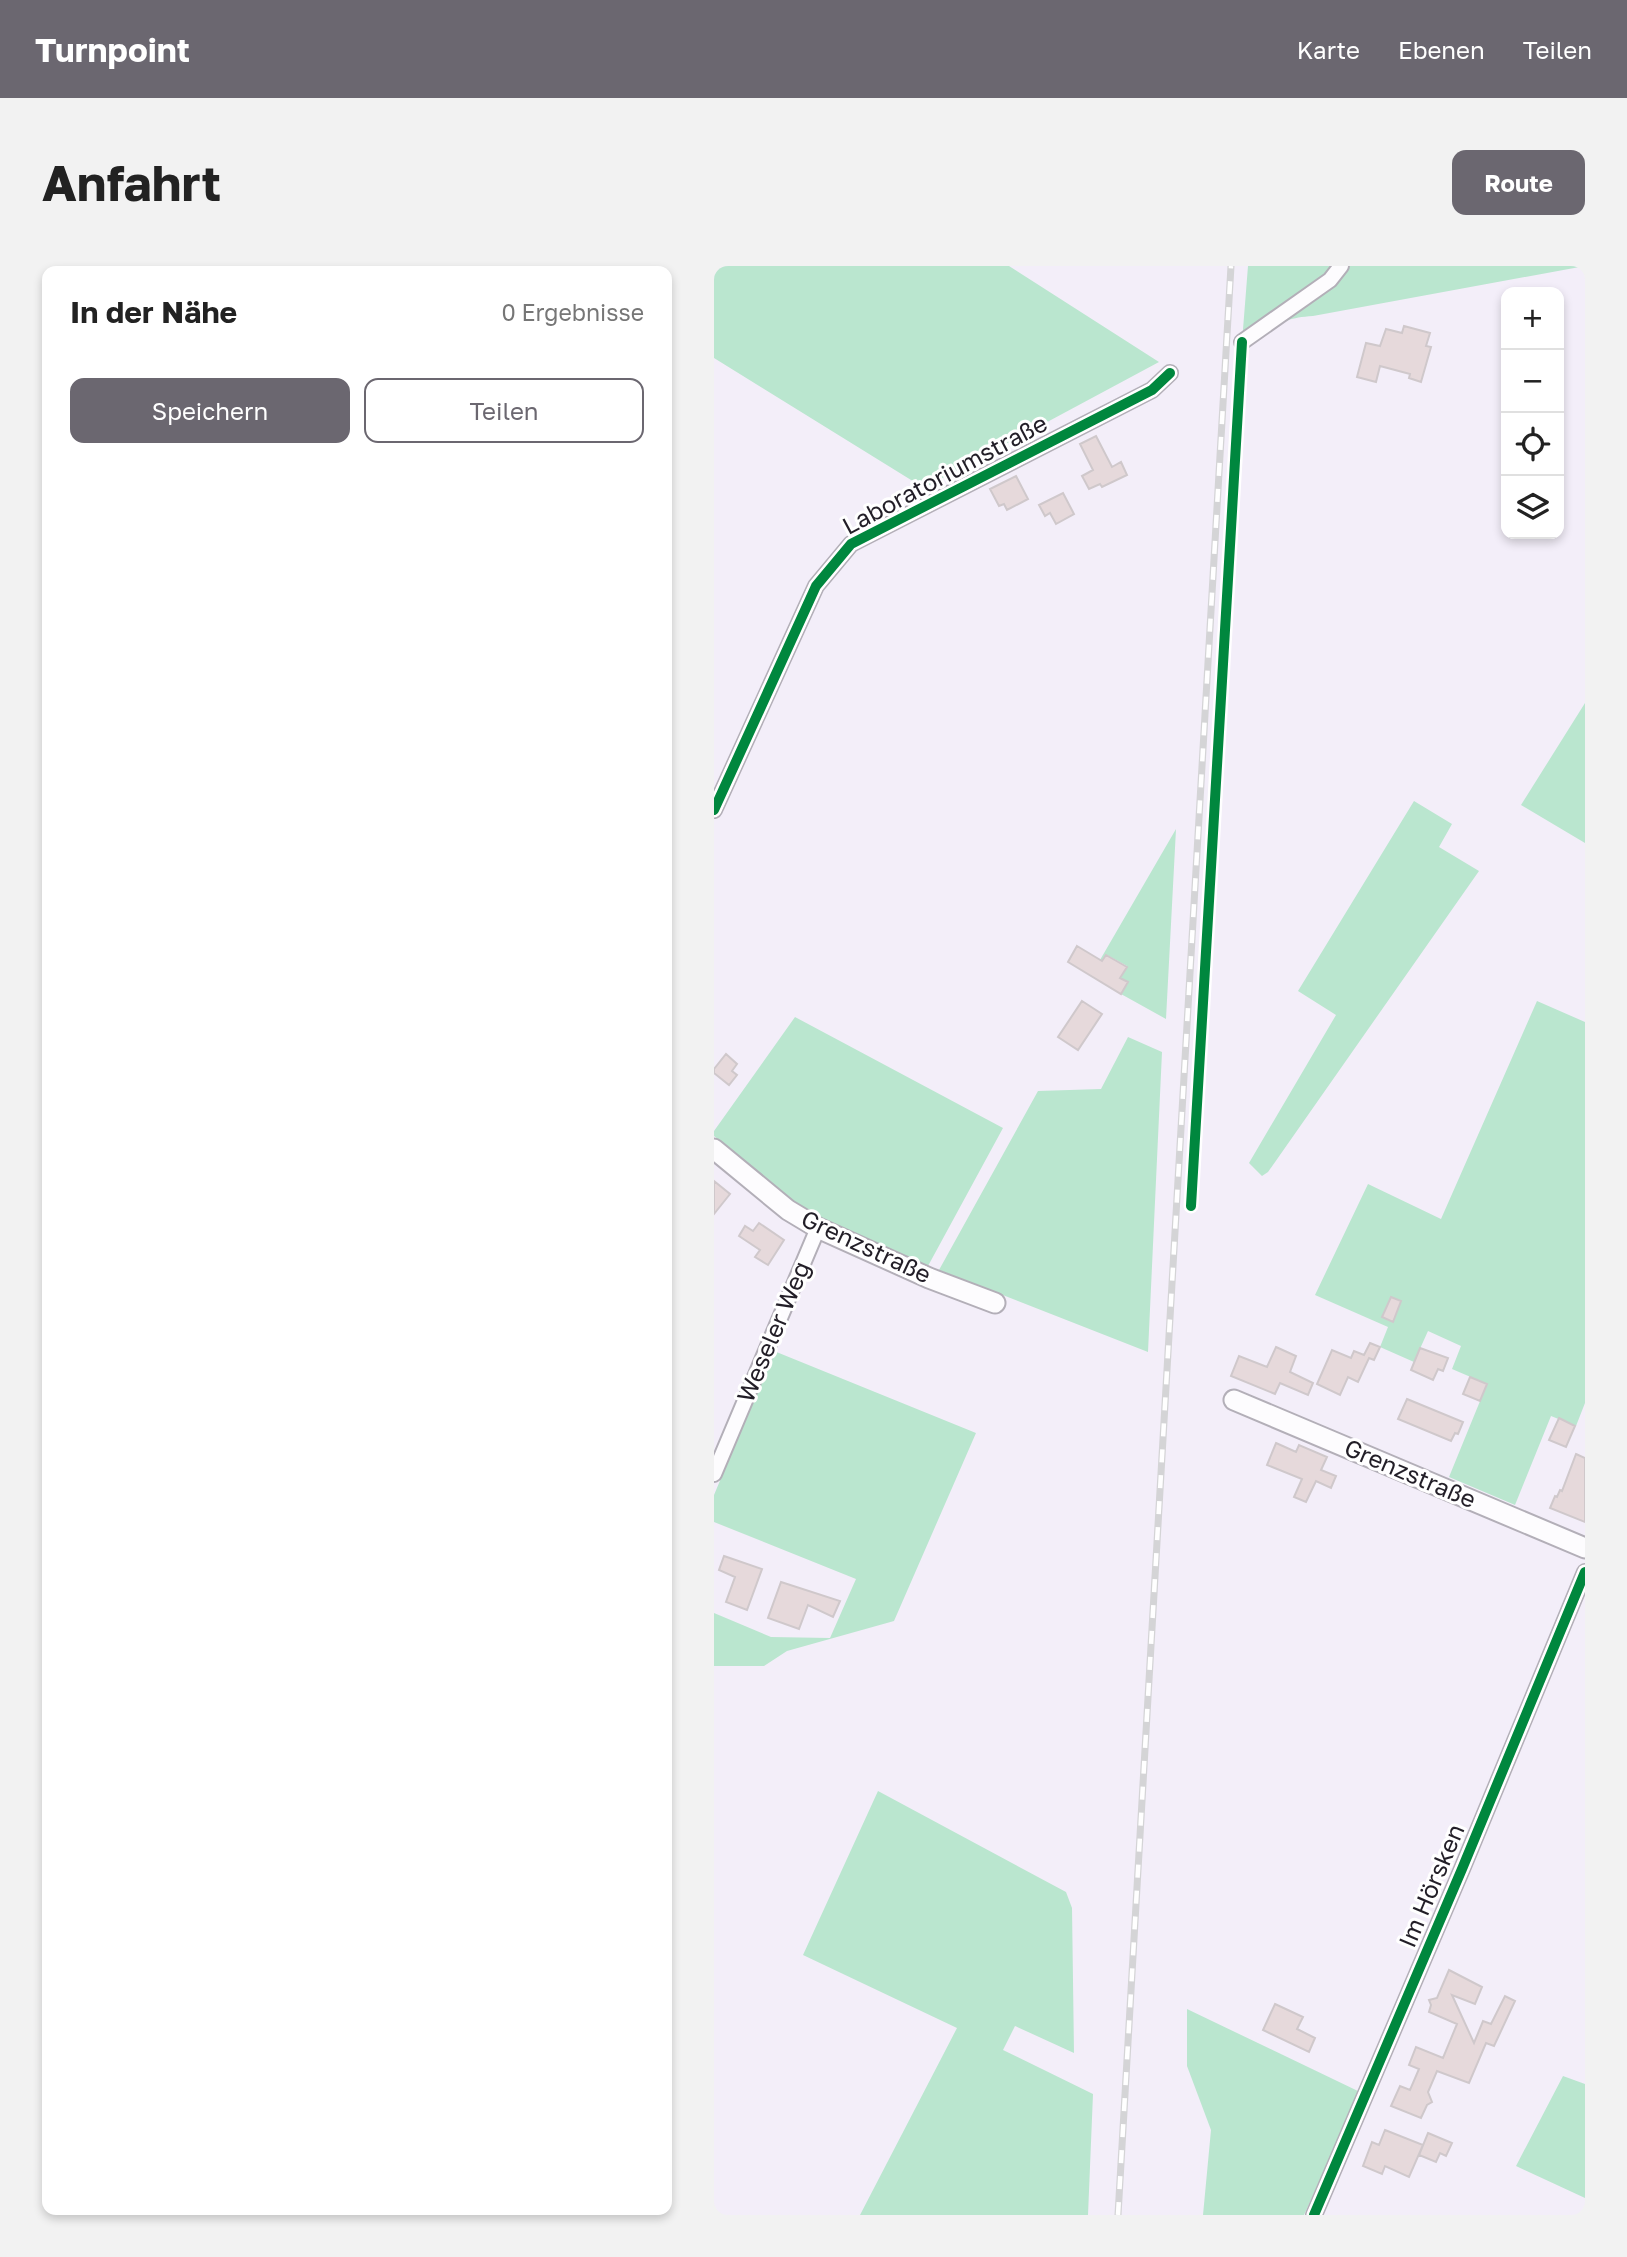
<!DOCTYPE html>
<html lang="de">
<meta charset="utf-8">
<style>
:root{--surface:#fff;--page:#f2f2f2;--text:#222;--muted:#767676;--line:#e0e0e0;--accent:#6b6770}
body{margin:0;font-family:"Golos Text",sans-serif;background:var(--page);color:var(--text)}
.controls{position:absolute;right:21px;top:21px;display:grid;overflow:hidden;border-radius:14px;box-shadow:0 4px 10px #0003}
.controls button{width:63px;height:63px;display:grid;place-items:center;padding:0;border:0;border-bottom:2px solid var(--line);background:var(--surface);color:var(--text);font:35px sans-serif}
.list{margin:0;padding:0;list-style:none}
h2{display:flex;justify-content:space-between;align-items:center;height:91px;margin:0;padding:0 28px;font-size:30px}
h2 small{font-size:23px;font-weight:400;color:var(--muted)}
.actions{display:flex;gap:14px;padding:21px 28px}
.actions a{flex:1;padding:16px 0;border:2px solid var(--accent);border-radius:14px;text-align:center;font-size:24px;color:var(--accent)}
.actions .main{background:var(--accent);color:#fff}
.icon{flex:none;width:38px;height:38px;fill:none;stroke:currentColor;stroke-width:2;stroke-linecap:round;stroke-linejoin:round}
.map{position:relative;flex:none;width:871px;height:1949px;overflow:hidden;border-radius:14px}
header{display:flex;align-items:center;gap:42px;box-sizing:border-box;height:98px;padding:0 35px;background:var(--accent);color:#fff}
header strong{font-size:33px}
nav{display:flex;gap:38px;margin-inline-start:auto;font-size:24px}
.intro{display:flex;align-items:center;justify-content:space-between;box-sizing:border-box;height:168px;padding:0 42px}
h1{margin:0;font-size:49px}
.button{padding:18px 32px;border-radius:14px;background:var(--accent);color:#fff;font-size:24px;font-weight:700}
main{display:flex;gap:42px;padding:0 42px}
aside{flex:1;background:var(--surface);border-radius:14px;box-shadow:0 4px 10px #0003}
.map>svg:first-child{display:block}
</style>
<header>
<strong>Turnpoint</strong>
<nav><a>Karte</a><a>Ebenen</a><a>Teilen</a></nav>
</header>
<div class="intro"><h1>Anfahrt</h1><a class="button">Route</a></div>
<main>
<aside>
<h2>In der Nähe<small>0 Ergebnisse</small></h2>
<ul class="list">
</ul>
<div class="actions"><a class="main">Speichern</a><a>Teilen</a></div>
</aside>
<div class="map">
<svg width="871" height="1949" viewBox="0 0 871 1949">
<rect width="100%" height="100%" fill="#f3eef9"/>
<path fill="#bae6cf" d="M0 0H295L445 96 210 222 0 92Z
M534 0H871L599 50C569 52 565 58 542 76H528Z
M871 437V577L807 539Z
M700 535 738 558 725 581 765 605 554 906 548 910 535 897 622 749 584 725Z
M462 563 452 753 407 728 414 717 406 712 413 700 393 689 388 695 386 694Z
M823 735 871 756V1137L862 1160 837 1150 801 1239 735 1211 773 1118 738 1103 747 1080 714 1065 700 1096 666 1081 674 1061 601 1029 654 918 727 953Z
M81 751 289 862 214 1000 101 953 0 870V865Z
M414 771 448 786 434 1086 225 1004 324 825 387 823Z
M60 1085 262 1167 180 1355 73 1385 50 1400H0V1347L57 1371 116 1372 142 1313 0 1256V1229Z
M164 1525 352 1626 358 1642 360 1787 301 1760 289 1784 379 1828 374 1949H146L243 1762 89 1689Z
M473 1743 646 1826 590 1949H489L497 1864 473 1800Z
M849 1810 871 1818V1932L802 1900Z"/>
<path fill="#e6d9db" stroke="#cfc8cb" stroke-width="2" d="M690 60 716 67 712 80 717 81 707 116 695 112 696 108 666 100 662 116 643 111 652 77 666 80 672 63 688 67Z
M382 170 398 201 407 196 413 209 388 221 386 218 375 223 368 210 379 204 366 178Z
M302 210 314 233 293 244 290 238 285 240 276 223Z
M349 227 360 248 342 258 336 247 331 250 325 239Z
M363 680 388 695 392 689 413 701 406 712 414 716 407 728 354 696Z
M368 735 388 748 364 784 344 771Z
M12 788 23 798 18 805 23 809 15 819 0 807V803Z
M0 915 16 928 0 948Z
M45 957 70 974 54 999 41 991 46 984 25 970 31 960 39 965Z
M677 1031 687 1035 679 1056 668 1051Z
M656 1077 666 1081 660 1094 655 1092 644 1116 634 1111 626 1129 603 1118 618 1084 637 1092 640 1085 650 1089Z
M562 1081 582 1090 576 1106 599 1117 594 1129 566 1117 561 1128 517 1110 525 1090 553 1101Z
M706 1082 734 1092 729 1105 724 1103 719 1114 697 1104Z
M756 1111 773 1118 766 1135 749 1128Z
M693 1133 749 1156 744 1168 741 1167 737 1175 684 1153Z
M845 1152 861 1160 852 1181 835 1174Z
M562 1177 582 1186 585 1179 613 1191 607 1204 622 1210 617 1222 602 1215 592 1236 580 1231 588 1213 553 1199Z
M862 1188 871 1192V1256L836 1242 841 1230 843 1231 846 1224 848 1225Z
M10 1290 48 1303 33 1344 12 1336 21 1311 5 1304Z
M67 1316 126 1335 119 1351 94 1339 85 1363 54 1352Z
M735 1704 768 1721 761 1738 738 1729 760 1777 769 1755 777 1758 791 1730 801 1735 780 1780 772 1777 755 1817 723 1805 714 1826 718 1836 713 1839 707 1852 677 1840 686 1820 696 1824 705 1803 695 1799 702 1781 729 1792 743 1758 715 1746 717 1739 715 1734 723 1732Z
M561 1738 589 1751 583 1763 601 1772 595 1786 549 1764Z
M671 1864 709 1879 695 1911 671 1900 668 1908 649 1900 658 1876 665 1879Z
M714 1867 738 1877 732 1890 726 1887 722 1896 705 1889Z"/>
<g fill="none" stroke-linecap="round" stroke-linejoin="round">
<g stroke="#b3afb8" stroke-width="18">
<path id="street" d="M528 76 616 14 627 0
M0 544 102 320 137 278 438 124 456 107
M0 1208 104 962
M600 1949 748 1603 871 1306"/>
</g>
<g stroke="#b3afb8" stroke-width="23">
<path id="secondary" d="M0 883 74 944 104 962 215 1012 281 1037
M520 1134 871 1282"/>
</g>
<use href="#street" stroke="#fdfcfe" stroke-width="14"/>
<use href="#secondary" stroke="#fdfcfe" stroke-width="19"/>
<g stroke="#d4d4d6" stroke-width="7">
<path id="rail" d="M404 1949 517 0"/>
</g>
<use href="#rail" stroke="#fff" stroke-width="4.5" stroke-dasharray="13" stroke-linecap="butt"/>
<g stroke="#fff" stroke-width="15">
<path id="cycleway" d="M0 544 102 320 137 278 438 124 456 107
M477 940 528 76
M600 1949 748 1603 871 1306"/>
</g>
<use href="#cycleway" stroke="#00873e" stroke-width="10"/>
</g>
<g text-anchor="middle" stroke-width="6" stroke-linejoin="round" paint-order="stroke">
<g font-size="24" fill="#221e27" stroke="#fff">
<text transform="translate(231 209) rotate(-28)" y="8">Laboratoriumstraße</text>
<text transform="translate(152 981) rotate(25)" y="8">Grenzstraße</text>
<text transform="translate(60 1066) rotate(-67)" y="8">Weseler Weg</text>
<text transform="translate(696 1208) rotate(23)" y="8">Grenzstraße</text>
<text transform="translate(718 1620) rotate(-67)" y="8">Im Hörsken</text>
</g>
</g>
</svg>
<div class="controls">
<button>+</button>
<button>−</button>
<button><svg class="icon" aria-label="locate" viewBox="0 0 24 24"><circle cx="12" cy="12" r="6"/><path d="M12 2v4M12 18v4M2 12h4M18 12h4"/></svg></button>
<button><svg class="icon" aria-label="layers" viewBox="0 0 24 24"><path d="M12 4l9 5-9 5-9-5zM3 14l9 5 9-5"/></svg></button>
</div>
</div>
</main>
